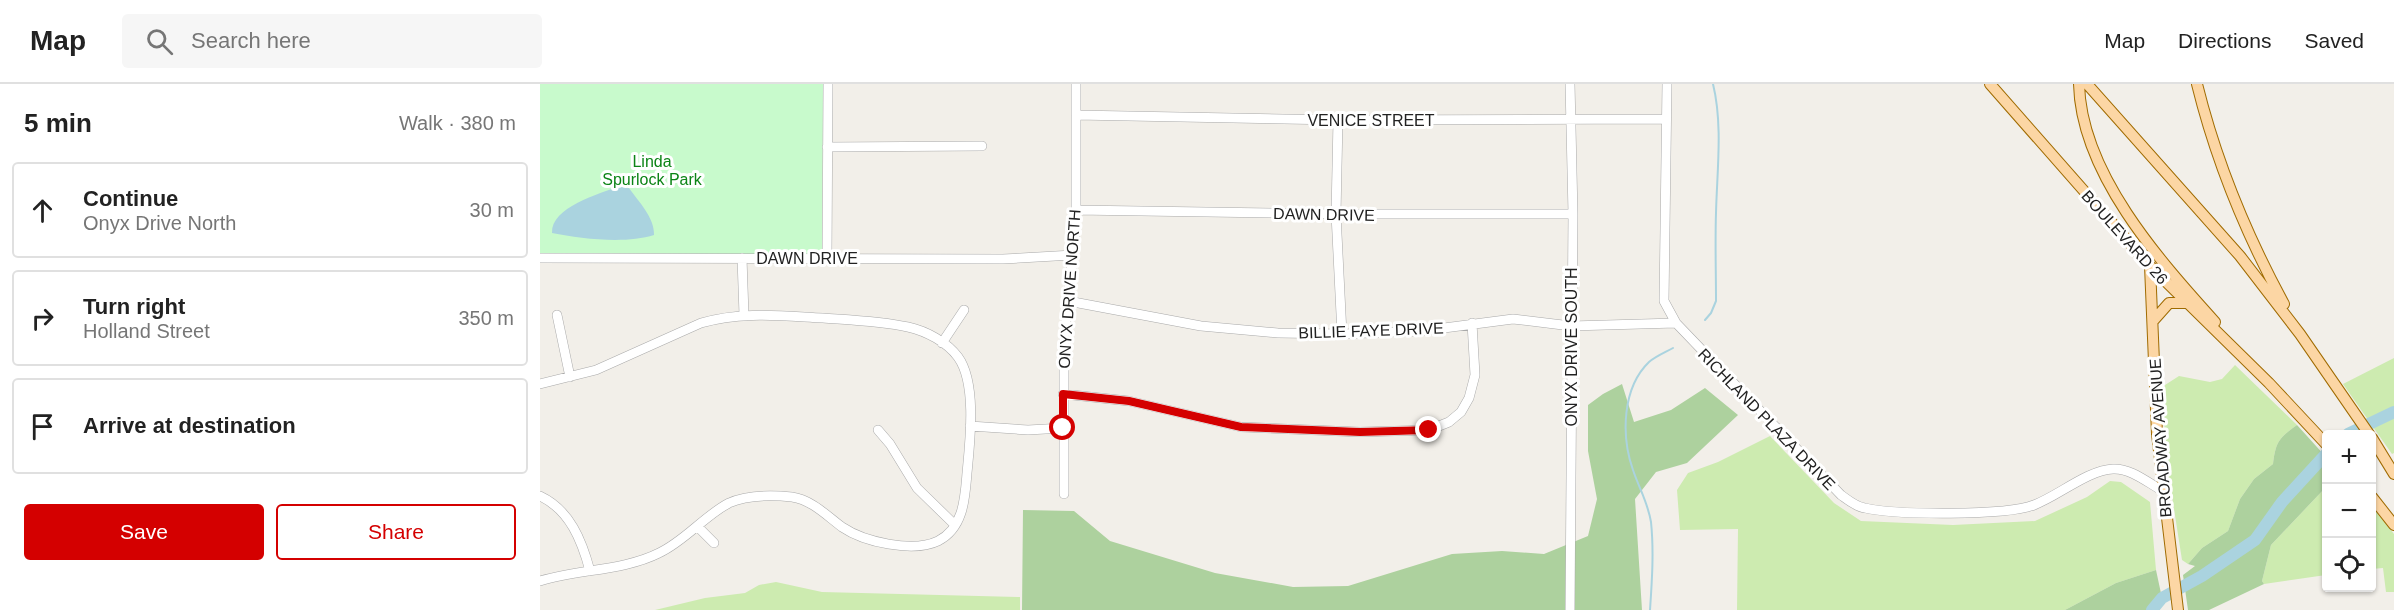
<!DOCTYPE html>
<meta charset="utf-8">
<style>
:root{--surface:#fff;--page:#f6f6f6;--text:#222;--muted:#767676;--line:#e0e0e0;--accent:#d40000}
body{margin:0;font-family:Arial,sans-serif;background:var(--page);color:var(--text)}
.controls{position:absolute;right:18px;bottom:18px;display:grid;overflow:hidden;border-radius:6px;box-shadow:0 2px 4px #0004}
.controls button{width:54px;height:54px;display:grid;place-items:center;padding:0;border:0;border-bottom:2px solid var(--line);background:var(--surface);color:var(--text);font:30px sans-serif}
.stop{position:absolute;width:18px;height:18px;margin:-14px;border:4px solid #d40000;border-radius:50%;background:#fff}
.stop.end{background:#d40000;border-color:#fff;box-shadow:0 2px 6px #0008}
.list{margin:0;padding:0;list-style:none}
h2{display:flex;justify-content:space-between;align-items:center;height:78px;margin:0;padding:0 24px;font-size:26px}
h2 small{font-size:20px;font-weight:400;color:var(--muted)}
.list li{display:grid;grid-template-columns:39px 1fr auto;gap:18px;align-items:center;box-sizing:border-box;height:96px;margin:0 12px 12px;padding:0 12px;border:2px solid var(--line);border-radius:6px}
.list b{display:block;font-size:22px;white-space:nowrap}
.list p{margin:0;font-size:20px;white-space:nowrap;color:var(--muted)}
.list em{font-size:20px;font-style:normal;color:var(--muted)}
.actions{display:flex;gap:12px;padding:18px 24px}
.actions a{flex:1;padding:14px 0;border:2px solid var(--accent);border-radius:6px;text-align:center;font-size:21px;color:var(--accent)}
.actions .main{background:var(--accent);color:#fff}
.icon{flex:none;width:33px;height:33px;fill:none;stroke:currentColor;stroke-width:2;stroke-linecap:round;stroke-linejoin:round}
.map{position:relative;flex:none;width:1854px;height:526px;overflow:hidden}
header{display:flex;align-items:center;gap:36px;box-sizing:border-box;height:84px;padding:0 30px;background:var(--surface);border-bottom:2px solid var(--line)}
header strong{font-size:28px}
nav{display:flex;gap:33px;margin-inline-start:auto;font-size:21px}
.search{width:420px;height:54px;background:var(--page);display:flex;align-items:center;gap:15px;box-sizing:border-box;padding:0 21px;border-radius:6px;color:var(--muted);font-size:22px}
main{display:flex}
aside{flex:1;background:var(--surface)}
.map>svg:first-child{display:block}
</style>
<header>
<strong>Map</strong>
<div class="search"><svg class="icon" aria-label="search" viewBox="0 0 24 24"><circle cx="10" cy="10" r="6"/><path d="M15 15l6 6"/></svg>Search here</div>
<nav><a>Map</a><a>Directions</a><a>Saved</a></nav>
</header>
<main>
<aside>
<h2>5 min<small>Walk · 380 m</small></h2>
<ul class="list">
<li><svg class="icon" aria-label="ahead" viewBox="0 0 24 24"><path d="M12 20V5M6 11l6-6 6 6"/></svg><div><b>Continue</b><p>Onyx Drive North</p></div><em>30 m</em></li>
<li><svg class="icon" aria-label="right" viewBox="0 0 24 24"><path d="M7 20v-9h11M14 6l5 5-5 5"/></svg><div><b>Turn right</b><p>Holland Street</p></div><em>350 m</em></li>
<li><svg class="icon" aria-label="arrive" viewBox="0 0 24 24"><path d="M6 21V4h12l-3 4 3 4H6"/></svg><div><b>Arrive at destination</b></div></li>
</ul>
<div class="actions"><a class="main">Save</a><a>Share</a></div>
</aside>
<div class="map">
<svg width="1854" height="526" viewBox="0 0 1854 526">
<rect width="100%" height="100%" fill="#f2efe9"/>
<path fill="#cdebb0" d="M1854 274V369L1852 370 1803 300Z
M1695 281 1757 341C1739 354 1736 357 1733 380L1714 395 1700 415 1688 447 1662 464 1648 480 1642 476 1626 374 1623 312 1625 301 1639 292 1670 298 1682 295Z
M1230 352 1294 419 1321 437 1413 441 1495 437 1547 413 1570 397 1581 398 1610 418 1616 486 1576 499 1525 526H1197L1198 445 1140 446 1137 406 1148 389 1178 378Z
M1786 403V491L1724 500 1722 497 1731 461Z
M1832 422 1854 450V508H1846L1843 484 1832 485Z
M236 498 282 508 480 513V526H115L165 514 205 509 219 501Z"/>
<path fill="#add19e" d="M1082 300 1094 338 1131 326 1165 304 1198 331 1147 379 1116 388 1095 415 1102 526H482L483 426 534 427 570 457 675 489 753 503 808 502 912 470 962 467 1004 470 1048 452 1057 415 1048 367V321L1063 310Z
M1757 341 1786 373V403L1731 461 1722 497 1724 500 1669 526H1648L1643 491 1655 482 1648 480 1662 464 1688 447 1700 415 1714 395 1733 380C1736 357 1739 354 1757 341Z
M1616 486 1622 514 1610 526H1525L1576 499Z"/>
<path fill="#c8facc" d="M0 0H283L282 171 0 173Z"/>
<path fill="#aad3df" d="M80 102 89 104C98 117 115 134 114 151 86 160 41 155 12 149 11 123 59 110 80 102Z"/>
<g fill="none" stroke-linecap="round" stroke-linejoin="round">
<path stroke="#aad3df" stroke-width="2" d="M1165 236 1171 229 1176 217C1176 187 1175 158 1176 129 1177 87 1183 41 1173 0
M1110 526C1112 497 1114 467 1111 438 1108 419 1099 404 1093 386 1081 352 1082 304 1109 278 1116 272 1126 268 1133 264"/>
<path stroke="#aad3df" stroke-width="12" d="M1808 350 1854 328
M1612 526 1622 514 1662 492 1715 456 1742 418 1786 370"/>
<g stroke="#a9a9a9" stroke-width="10">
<path id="minor" d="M1127 0 1124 217 1136 239 1301 411C1308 416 1316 423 1325 424 1355 431 1467 432 1494 421 1518 412 1548 386 1573 385 1591 384 1608 399 1623 407
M536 31 798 36 1126 35
M798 36 796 130 802 250
M287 63 442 62
M536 126 796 130H1033
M0 174 463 175 533 171
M202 174 204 231
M287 175 288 0
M528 217 661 242 738 249 802 250 881 247 973 235 1031 242 1136 239
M17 231 30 293
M402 259 424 226
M0 300 56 286 161 239C201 227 242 232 283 234 311 236 340 237 368 243 386 247 407 258 418 273 437 299 430 358 427 389 425 413 424 444 398 457 373 469 324 458 302 443 287 432 272 416 252 413 232 411 207 411 189 419 164 432 145 457 119 469 83 487 38 485 0 497
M523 310 589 317 701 343 820 348 889 346 909 338 921 328 929 314 935 291 932 239
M430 342 488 346 523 344
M338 346 350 360 377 404 415 441
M524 410V255L536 141V0
M0 412C30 426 42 457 50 487
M158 443 174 459
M1030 526 1033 130 1030 0"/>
</g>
<g stroke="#a06b00" stroke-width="12">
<path id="major" d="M1450 0 1610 182 1729 299 1786 360
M1539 0C1541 89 1619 176 1675 238
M1547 0 1700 172 1760 250 1829 350
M1657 0C1676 77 1706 150 1744 220
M1610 182 1617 350 1638 526
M1613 237 1629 219H1646
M1832 354 1854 390
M1832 413 1854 441"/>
</g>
<use href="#minor" stroke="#fff" stroke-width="9"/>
<use href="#major" stroke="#fcd6a4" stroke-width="10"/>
</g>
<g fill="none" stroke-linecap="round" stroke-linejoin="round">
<path stroke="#d40000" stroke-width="8" d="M523 344V310L589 317 701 343 820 348 889 346"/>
</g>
<g text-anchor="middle" stroke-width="6" stroke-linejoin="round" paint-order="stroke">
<g font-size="16" fill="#222" stroke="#fff">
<text x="831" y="42">VENICE STREET</text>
<text transform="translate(784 130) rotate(1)" y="6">DAWN DRIVE</text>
<text transform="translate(1585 153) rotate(48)" y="6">BOULEVARD 26</text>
<text x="267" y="180">DAWN DRIVE</text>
<text transform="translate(529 205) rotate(-86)" y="6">ONYX DRIVE NORTH</text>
<text transform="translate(831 246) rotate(-2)" y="6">BILLIE FAYE DRIVE</text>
<text transform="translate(1031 263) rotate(-90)" y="6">ONYX DRIVE SOUTH</text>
<text transform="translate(1227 335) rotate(46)" y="6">RICHLAND PLAZA DRIVE</text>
<text transform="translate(1620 354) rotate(-94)" y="6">BROADWAY AVENUE</text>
</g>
<g font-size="16" fill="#0c8416" stroke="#fff">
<text x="112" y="83">Linda<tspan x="112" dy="18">Spurlock Park</tspan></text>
</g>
</g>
</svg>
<div class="controls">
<button>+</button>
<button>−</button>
<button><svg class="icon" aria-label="locate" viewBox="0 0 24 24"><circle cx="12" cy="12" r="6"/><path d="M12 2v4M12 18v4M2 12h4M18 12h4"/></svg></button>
</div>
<div class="stop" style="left:523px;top:344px"></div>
<div class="stop end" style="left:889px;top:346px"></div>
</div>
</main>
